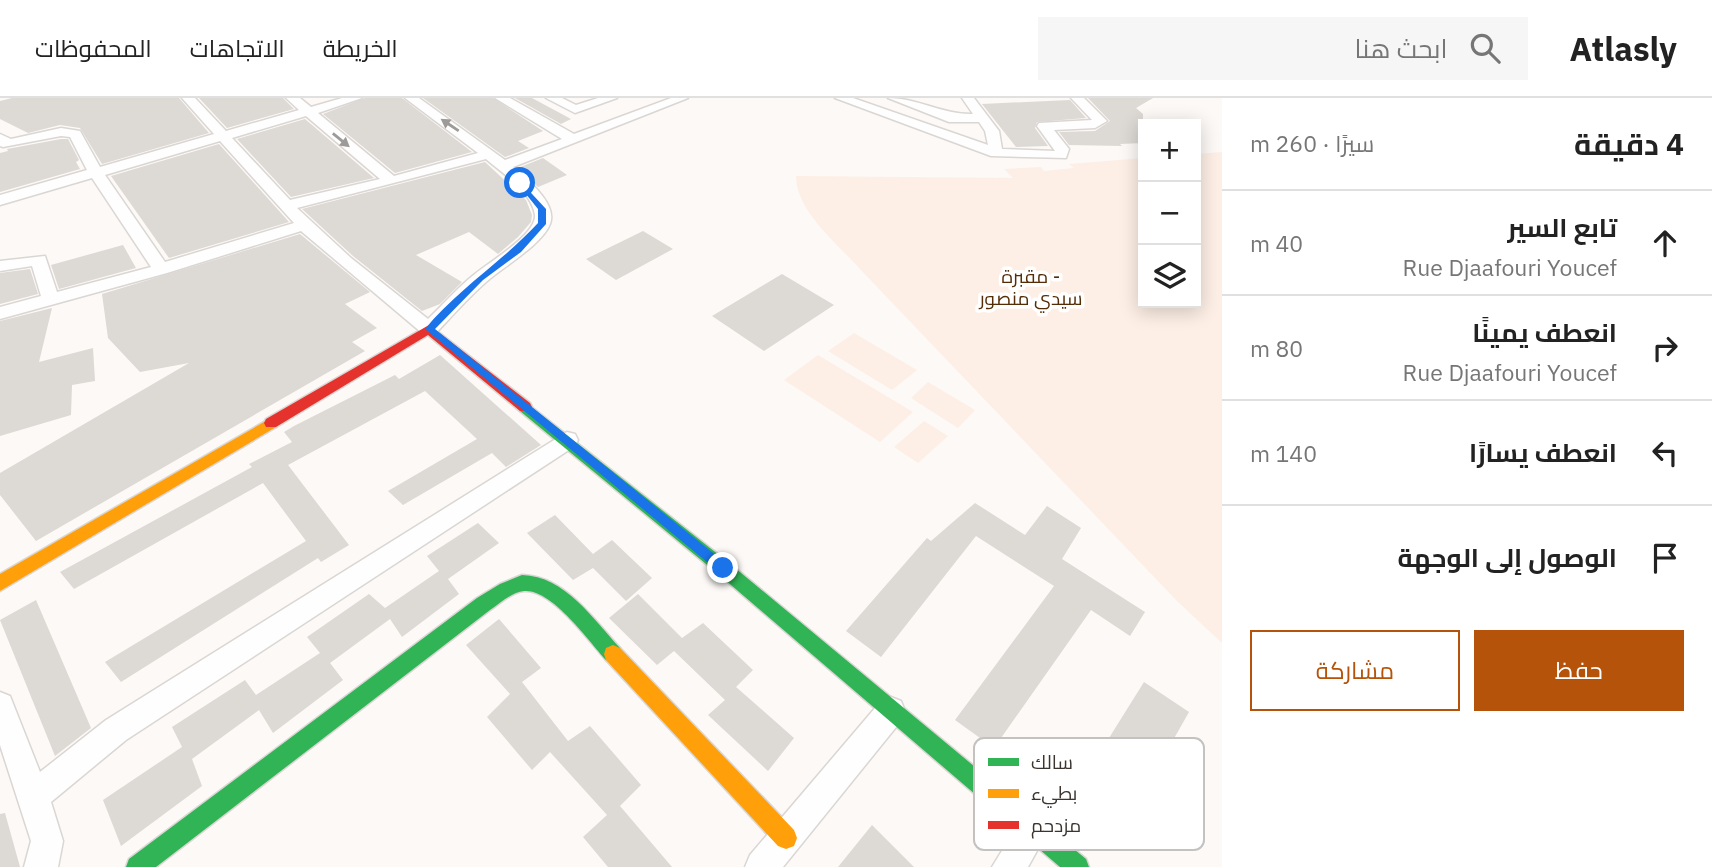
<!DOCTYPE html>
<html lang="ar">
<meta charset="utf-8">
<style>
:root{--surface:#fff;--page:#f6f6f6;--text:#222;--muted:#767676;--line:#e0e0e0;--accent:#b45309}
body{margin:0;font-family:"IBM Plex Sans",Cairo,sans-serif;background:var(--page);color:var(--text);direction:rtl}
.controls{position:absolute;right:21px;top:21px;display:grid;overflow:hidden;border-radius:0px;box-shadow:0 4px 18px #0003}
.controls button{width:63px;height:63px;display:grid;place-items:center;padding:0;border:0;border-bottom:2px solid var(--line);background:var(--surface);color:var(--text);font:35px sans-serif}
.stop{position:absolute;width:21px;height:21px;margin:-16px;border:5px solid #1a73e8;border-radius:50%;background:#fff}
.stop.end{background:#1a73e8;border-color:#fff;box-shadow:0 2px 7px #0008}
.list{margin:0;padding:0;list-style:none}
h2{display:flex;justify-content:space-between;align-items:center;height:91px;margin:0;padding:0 28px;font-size:30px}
h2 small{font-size:23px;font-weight:400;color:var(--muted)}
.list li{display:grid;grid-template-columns:46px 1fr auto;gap:21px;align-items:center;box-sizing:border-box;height:105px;padding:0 28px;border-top:2px solid var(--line)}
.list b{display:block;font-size:26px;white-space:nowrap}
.list p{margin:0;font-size:23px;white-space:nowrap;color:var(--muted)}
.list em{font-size:23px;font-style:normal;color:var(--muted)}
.actions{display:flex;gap:14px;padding:21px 28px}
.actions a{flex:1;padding:16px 0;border:2px solid var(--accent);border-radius:0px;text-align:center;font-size:24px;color:var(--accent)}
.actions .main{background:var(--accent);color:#fff}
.icon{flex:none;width:38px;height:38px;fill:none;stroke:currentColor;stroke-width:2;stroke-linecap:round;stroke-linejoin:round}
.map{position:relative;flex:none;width:1222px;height:769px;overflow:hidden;direction:ltr}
header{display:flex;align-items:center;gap:42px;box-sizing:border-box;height:98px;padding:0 35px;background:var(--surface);border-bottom:2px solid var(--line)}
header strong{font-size:33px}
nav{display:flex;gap:38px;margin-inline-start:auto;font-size:24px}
.search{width:490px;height:63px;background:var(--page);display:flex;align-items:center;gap:18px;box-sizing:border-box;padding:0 24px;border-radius:0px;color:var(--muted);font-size:26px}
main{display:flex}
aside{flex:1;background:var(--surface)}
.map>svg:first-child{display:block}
</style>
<header>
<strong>Atlasly</strong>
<div class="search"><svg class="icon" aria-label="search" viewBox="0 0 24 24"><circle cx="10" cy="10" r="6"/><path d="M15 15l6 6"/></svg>ابحث هنا</div>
<nav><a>الخريطة</a><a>الاتجاهات</a><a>المحفوظات</a></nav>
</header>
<main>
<aside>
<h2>4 دقيقة<small>سيرًا · 260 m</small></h2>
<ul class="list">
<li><svg class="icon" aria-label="ahead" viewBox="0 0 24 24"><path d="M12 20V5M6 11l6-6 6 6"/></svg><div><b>تابع السير</b><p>Rue Djaafouri Youcef</p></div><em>40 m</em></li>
<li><svg class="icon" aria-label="right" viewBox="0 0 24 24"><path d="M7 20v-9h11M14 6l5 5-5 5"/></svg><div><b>انعطف يمينًا</b><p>Rue Djaafouri Youcef</p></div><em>80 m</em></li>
<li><svg class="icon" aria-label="left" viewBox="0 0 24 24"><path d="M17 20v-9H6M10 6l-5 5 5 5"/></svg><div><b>انعطف يسارًا</b></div><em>140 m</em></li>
<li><svg class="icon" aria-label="arrive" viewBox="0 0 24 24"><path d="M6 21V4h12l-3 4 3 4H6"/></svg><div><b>الوصول إلى الوجهة</b></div></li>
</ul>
<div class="actions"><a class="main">حفظ</a><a>مشاركة</a></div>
</aside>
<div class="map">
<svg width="1222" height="769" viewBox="0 0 1222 769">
<rect width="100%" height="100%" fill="#fcf9f6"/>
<path fill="#fdefe5" d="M1222 54V545L1177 503 859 170C837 145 796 113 796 78L1013 80 1004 71 1041 69 1044 73 1074 70 1069 66 1143 60V205H1196V56Z
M854 235 917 272 892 292 828 253Z
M818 257 913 314 880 344 784 282Z
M928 284 975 312 958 330 911 300Z
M924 323 948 338 918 365 894 349Z"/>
<path fill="#ddd9d5" d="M12 0H179L209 35 102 66 80 30 60 27 28 35 0 21V3Z
M199 0H283L294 11 227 30Z
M365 0H402L472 54 395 75 323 16Z
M423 0H493L543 33 518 43 529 50 505 59Z
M515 0H532L571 21 561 26Z
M1088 0H1153L1136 10 1143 16V45L1120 46 1122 48 1069 47 1059 34 1095 33 1110 23Z
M1070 2 1086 20 1037 24 1035 30 1048 48 1016 49 982 6Z
M305 21 374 80 291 99 237 41Z
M61 41H68L79 62 76 64 80 71 0 94V55L8 53 7 51Z
M219 46 289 124 169 160 111 78Z
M543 60 567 77 538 89 518 70Z
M485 64 526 102 532 117 531 124 518 139 498 156 469 134 416 157 462 184 440 206 422 213 353 158 302 111Z
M643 133 673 151 616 182 586 161Z
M300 136 370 194 345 206 377 230 352 244 365 253 36 443 0 397V375L189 265 140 274 108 240 102 196Z
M123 147 136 170 59 191 51 167Z
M30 171 38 196 0 206V175Z
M782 176 834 207 764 253 712 218Z
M52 210 39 264 93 250 95 283 72 287 71 317 0 338V223Z
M440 257 541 347 506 369 492 355 403 407 388 393 477 341 425 293 288 367 349 447 321 464 318 460 121 584 105 564 306 443 263 385 74 491 60 474 252 369 249 366 292 344 284 334 294 328 395 277 399 281Z
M975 405 1025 437 1047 408 1081 430 1062 461 1145 514 1130 538 1091 512 994 650 955 622 1054 488 976 438 881 559 846 533 927 440 931 443Z
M555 417 593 456 612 442 652 480 626 503 593 470 573 482 527 435Z
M478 425 499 445 448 481 459 496 402 539 390 521 330 565 343 582 273 635 259 612 192 661 202 688 121 748 103 702 182 649 172 629 245 582 256 597 320 555 307 539 369 496 385 510 439 473 427 458Z
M638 496 682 540 703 525 753 572 736 589 794 640 768 673 708 617 725 602 674 553 657 567 609 520Z
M36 502 91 630 55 658 0 522Z
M499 521 541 570 522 584 568 643 590 628 641 687 620 708 672 769H608L583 739 607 717 550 654 532 672 487 619 510 596 466 547Z
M1144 584 1189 614 1111 752 1064 712Z
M5 715 20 769H0V716Z
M872 727 914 769H838Z"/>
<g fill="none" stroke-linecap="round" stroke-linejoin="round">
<g stroke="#dad6d3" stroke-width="3">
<path id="street" d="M182 0H195L226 33 299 12 286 0H300L311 9 342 0H362L318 15 394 78 478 55 405 0H419L505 62 562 41 495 0H510L574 36 671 0H688L513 69C526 81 558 105 550 126 542 147 501 170 485 185 468 200 452 218 436 235H422L301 133 167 175 0 221V209L41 198 32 168 0 173V163L45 158 57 194 151 169 92 80 0 107V97L87 72 70 39 61 38 3 49 0 48V36L11 41 61 30 80 33 100 69 214 36ZM306 18 380 81 290 102 232 40ZM220 43 294 125 165 164 105 77ZM486 61C502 75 532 94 535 117 536 137 489 164 475 176 458 189 444 206 428 221L351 160 297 110Z
M546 0H562L576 7 598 0H617L575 15Z
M835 0H853L988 47 985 33 979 24H949L888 0C918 0 943 17 973 16L962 0H974L999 33 1002 51 1055 53 1037 28 1039 25 1092 22 1071 0H1084L1107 23 1095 30 1054 32 1069 51 1066 60 991 58Z
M567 334 575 336 578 342 575 348 126 642 51 704 63 743 58 769H24L31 743 0 647V594L10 598 40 674 106 622Z
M891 599 901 603 905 613 901 623 783 769H745L750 757 881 603Z
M1033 715 1044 720 1049 731 1028 769H992L1022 720Z"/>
</g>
<g stroke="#dad6d3" stroke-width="3">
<path id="fast" d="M525 304 729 465 1086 761 1089 769H1060L717 475 520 313 518 309 520 305Z
M522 477C565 478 593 521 620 550L622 556 620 562 613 565 606 562C589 543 551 490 524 493 512 494 500 505 490 512L156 769H126L129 761 477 500 500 486Z"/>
</g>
<g stroke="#dad6d3" stroke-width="3">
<path id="slow" d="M271 320 276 321 278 325 276 329 0 493V476Z
M613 547 620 550 794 732 797 740 794 748 786 751 778 748 606 562 604 556 606 550Z"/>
</g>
<g stroke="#dad6d3" stroke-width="3">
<path id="jam" d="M429 227 530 305 532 309 530 313H520L428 237 276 329H266L264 325 266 321Z"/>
</g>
<use href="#street" fill="#fffefe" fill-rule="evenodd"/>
<use href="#fast" fill="#30b455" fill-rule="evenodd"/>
<use href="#slow" fill="#ff9f0a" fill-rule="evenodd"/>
<use href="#jam" fill="#e5322d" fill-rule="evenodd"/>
</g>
<defs><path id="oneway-solid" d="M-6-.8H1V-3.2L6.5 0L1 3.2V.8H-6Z" transform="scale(1.75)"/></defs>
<g fill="#9d9a98">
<use href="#oneway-solid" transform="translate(450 27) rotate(-146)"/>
<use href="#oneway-solid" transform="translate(341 42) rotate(39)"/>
</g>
<path fill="#1a73e8" d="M520 83 546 111V126L521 154 483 182 435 231 728 467V474H719L425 231C458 191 503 163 538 125V111L517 85Z"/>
<g text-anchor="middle" stroke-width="7" stroke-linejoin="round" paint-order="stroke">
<g font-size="19" fill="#542d07" stroke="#fff">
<text x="1031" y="185">مقبرة -<tspan x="1031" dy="22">سيدي منصور</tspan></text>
</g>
</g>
<rect x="974" y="640" width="230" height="112" rx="10" fill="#fff" stroke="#c4c2c1" stroke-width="2"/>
<rect x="988" y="660" width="31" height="8" fill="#30b455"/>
<rect x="988" y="691" width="31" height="9" fill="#ff9f0a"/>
<rect x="988" y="723" width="31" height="8" fill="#e5322d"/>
<g font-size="19" fill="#3b3531">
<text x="1031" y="671">سالك</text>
<text x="1031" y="702">بطيء</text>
<text x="1031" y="734">مزدحم</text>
</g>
</svg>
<div class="controls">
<button>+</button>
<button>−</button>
<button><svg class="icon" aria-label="layers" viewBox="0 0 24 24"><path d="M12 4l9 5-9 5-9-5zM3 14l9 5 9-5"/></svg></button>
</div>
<div class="stop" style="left:520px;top:85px"></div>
<div class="stop end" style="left:723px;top:470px"></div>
</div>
</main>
